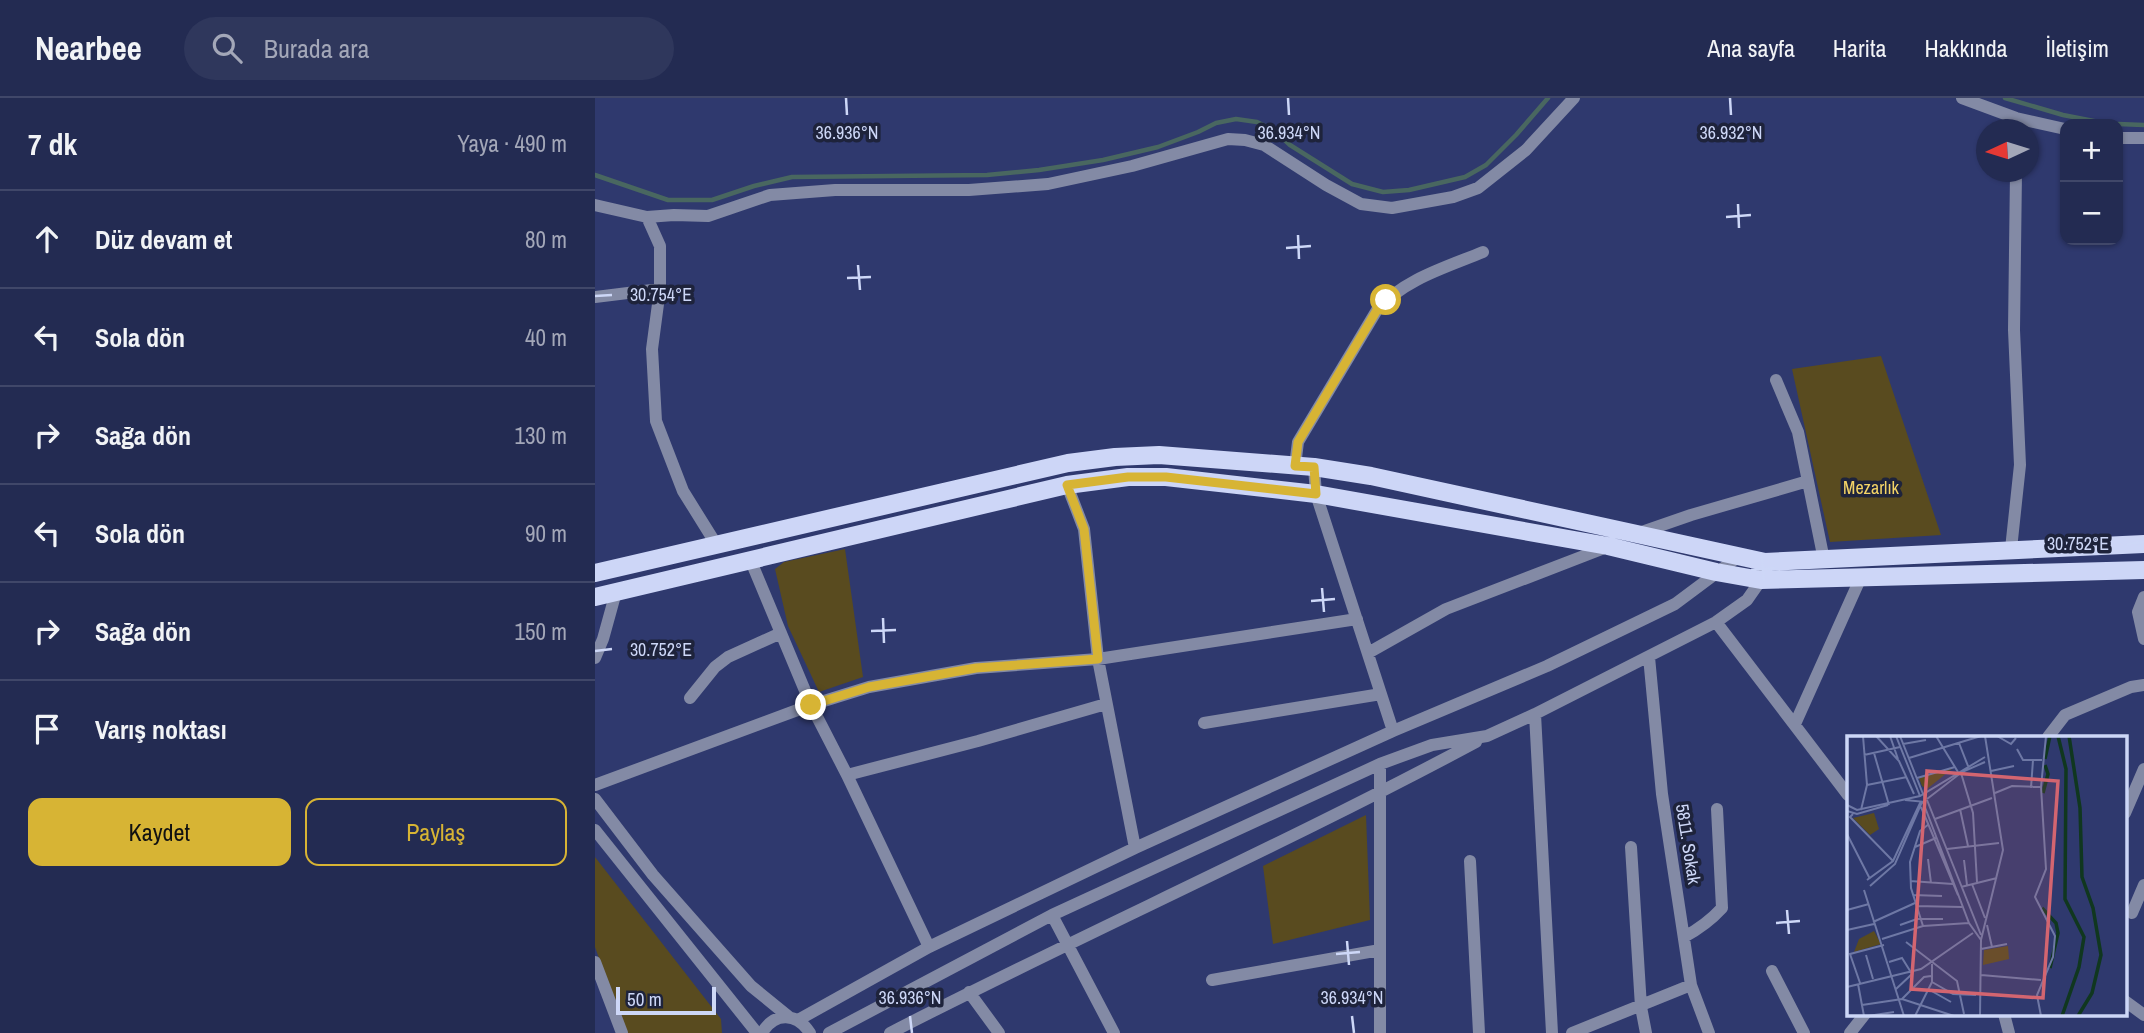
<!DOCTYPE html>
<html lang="tr">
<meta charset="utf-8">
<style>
:root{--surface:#232b52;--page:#2f375c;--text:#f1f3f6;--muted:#a3a7b8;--line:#404769;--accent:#d7b434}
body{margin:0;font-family:"Archivo Narrow",sans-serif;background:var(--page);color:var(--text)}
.controls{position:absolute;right:21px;top:21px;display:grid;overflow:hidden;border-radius:14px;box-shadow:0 2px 5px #0004}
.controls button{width:63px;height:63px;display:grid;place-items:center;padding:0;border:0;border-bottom:2px solid var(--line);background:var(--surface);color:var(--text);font:35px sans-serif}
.compass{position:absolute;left:1381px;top:21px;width:63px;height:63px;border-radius:50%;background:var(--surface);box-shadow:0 2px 5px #0004;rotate:266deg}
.scale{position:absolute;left:21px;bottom:18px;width:100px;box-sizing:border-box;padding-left:7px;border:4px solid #cdd7f7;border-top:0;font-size:19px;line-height:24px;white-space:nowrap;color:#cdd7f7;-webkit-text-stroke:5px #1e233b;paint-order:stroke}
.stop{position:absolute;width:21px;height:21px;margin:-16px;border:5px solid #d7b434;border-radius:50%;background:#fff}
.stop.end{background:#d7b434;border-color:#fff;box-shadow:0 2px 7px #0008}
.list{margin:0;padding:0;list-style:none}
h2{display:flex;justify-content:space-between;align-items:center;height:91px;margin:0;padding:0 28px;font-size:30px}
h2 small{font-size:23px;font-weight:400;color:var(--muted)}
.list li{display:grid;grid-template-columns:46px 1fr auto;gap:21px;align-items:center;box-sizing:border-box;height:98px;padding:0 28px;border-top:2px solid var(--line)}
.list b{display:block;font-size:26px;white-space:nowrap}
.list em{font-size:23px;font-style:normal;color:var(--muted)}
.actions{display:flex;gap:14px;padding:21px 28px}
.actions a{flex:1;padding:16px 0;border:2px solid var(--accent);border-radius:14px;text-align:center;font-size:24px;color:var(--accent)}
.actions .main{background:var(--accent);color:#111}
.icon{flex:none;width:38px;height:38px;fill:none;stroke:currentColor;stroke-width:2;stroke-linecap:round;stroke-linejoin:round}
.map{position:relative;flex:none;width:1549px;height:935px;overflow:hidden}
header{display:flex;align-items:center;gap:42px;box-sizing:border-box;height:98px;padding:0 35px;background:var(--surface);border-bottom:2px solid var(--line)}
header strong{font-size:33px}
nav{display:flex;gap:38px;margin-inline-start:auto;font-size:24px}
.search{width:490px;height:63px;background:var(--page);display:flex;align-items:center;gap:18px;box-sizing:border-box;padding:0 24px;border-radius:38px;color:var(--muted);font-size:26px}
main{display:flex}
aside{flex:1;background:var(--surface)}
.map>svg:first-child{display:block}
</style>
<header>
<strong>Nearbee</strong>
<div class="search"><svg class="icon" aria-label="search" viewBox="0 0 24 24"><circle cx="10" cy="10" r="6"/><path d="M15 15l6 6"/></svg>Burada ara</div>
<nav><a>Ana sayfa</a><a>Harita</a><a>Hakkında</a><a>İletişim</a></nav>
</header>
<main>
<aside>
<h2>7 dk<small>Yaya · 490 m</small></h2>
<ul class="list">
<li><svg class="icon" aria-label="ahead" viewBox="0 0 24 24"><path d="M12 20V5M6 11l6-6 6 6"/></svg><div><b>Düz devam et</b></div><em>80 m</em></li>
<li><svg class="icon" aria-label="left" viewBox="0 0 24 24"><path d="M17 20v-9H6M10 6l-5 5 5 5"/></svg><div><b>Sola dön</b></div><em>40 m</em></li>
<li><svg class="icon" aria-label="right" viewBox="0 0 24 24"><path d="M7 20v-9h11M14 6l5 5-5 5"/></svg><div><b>Sağa dön</b></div><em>130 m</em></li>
<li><svg class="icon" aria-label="left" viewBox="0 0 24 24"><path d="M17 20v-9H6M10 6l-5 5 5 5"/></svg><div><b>Sola dön</b></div><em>90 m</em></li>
<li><svg class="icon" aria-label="right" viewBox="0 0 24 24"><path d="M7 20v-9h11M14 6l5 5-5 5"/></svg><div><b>Sağa dön</b></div><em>150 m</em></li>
<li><svg class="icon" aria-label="arrive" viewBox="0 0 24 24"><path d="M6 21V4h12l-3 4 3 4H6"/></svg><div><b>Varış noktası</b></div></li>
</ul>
<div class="actions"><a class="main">Kaydet</a><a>Paylaş</a></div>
</aside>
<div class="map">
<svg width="1549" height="935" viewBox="0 0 1549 935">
<rect width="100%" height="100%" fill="#2f396e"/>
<path fill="#594b1f" d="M1286 258 1346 437 1235 444 1197 271Z
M250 451 268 579 224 594 193 528 180 471 189 464Z
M771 717 775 822 678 846 668 768Z
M0 759 126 921 127 935H31L0 849Z"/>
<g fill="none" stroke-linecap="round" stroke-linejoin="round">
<path stroke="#496760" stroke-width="4.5" d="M1410 0 1468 17 1514 26
M1523 26 1549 27
M0 77 73 102H117L159 88 197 79 392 77 444 72 508 62 563 49 603 34 621 25 641 21 662 24 680 33 695 47 757 86 788 94 814 92 870 79 891 67 921 37 953 0"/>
<path stroke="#838aa5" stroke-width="12" d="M1367 0 1421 20 1470 31
M1523 40H1549
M0 107 52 119 65 148V191L57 251 61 323 88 393 121 446
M52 119 79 117 113 118 175 97 240 92H374L453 86 537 68 633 41 650 42 669 47 731 87 766 106 797 110 858 99 883 90 931 52 979 0
M0 199 65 191
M1181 282 1203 334 1229 462
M700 368 703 344 782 212C809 181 852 169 888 154
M719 369 721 396 798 633
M472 387 489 431 503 561 540 750
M1044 435 1096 417 1213 383
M1416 451 1425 367 1419 232 1421 74
M155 461 216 607 252 677 334 849
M1549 499 1543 514 1549 541
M1121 524 1253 697
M773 555 851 511 1012 449
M1054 559 1067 696 1096 887 1114 935
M0 560 8 541 21 494
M95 600 120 569 133 559 186 535
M940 616 957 935
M609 625 786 596
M1200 626 1266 479
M1453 639 1470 617 1536 589 1549 587
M785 666V935
M252 677 383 643 511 606
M0 687 216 607 274 589 381 570 503 561 762 521
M0 701 58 777 156 888 194 919
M1530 715 1549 671
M0 732 162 935
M1036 749 1046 909 1051 935
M875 763 884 935
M1537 815 1549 787
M457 817 519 935
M1089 839C1104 831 1116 822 1127 810L1122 711
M0 864 27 935
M1177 873 1209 935
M617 882 785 852
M374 894 404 935
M1530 903 1549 917
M1409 916 1414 935
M203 922 334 849 540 750 798 633 952 568 1080 506 1143 459
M167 935C180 913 202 915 215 935
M234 935 457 817 785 666 837 647 892 638 940 616 1121 524 1152 502 1166 482 1168 475
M295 935C489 835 689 747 881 644
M977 935 1096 887
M1255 935 1270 916"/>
<path stroke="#cdd6f7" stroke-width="18" d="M0 475 473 365 520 359 564 357 719 369 776 378 1170 464 1549 446
M0 499 472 387 533 379H571L721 396 1013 448 1121 474 1166 482 1549 472"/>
</g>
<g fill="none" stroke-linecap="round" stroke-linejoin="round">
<path stroke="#d7b434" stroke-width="9" d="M216 607 274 589 381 570 503 561 489 431 472 387 533 379H571L721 396 719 369 700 368 703 344 782 212 791 202"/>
</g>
<path fill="none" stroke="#cdd7f7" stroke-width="2.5" d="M251 0 252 17M693 0 694 17M1135 0 1136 17M1143 106 1144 130M1131 119 1156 117M703 137 704 161M691 150 716 148M263 167 265 192M252 180 276 179M0 198 17 197M1532 446 1549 444M1167 459 1169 483M1156 472 1180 470M727 490 729 514M716 503 740 501M288 520 289 545M276 533 301 532M0 553 17 551M1192 812 1194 836M1181 825 1205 823M752 843 754 867M741 856 765 854M315 918 317 935M757 918 759 935"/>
<g text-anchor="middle" stroke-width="7" stroke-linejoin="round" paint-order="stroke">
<g font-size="18" fill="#f4d466" stroke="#1e233b">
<text x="1276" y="396">Mezarlık</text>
</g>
<g font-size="18" fill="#cdd7f7" stroke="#1e233b">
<text transform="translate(1093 746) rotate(81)" y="6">5811. Sokak</text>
</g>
</g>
<g transform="translate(1252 638)">
<rect width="280" height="280" fill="#2f396e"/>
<path d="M106 32 80 53 75 50 72 42ZM27 77 32 93 23 99 6 82ZM27 195 34 208 7 216 12 203ZM161 210 162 223 136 229 137 214Z" fill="#594b1f"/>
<path fill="none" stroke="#10371f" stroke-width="3.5" d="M211 0 219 33 218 163 237 201 232 231 215 280M222 0 233 72 235 141 246 172 254 219 245 257 231 280M198 23 203 0M196 57 201 38 198 29M195 172 209 187 211 197 203 232"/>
<path fill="none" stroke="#6e78a5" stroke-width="2" d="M29 0 52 25 67 58M43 0 51 23M49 0 73 60M53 0 76 58M89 0 111 36M150 0 164 8 169 2M112 7 121 30M56 8 79 4M170 13 176 24H195M27 17 42 69M17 19 53 11M62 22 134 0M144 35 167 30M114 37 126 77 130 146M70 42 108 31M20 49 60 41M194 51 199 133 188 161 208 200 206 221 190 259 194 280M184 52 186 24M148 57 165 50 194 51 199 0M80 63 115 36 138 26M58 64 78 66 77 58M80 64 134 199M76 66 122 187 134 204M0 69 10 74 73 60 138 21M74 71 111 159M113 73 121 110M14 74 20 49 16 0M0 75 10 78 41 69M6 78 3 81 46 125M88 83 145 62M0 98 23 143M68 111 89 102M100 113 152 107M81 123 84 147M117 124 120 149M20 144 46 125 74 65M63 145 106 148M125 148 138 182M23 150 48 128 75 66M114 151 150 142M17 154 57 280M66 159 95 160M69 170 115 171M0 174 22 168M26 186 68 167M53 189 70 183H96M140 189 145 211M76 190 64 152 63 126 73 95 82 88M0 194 27 188M35 203 76 190 122 187M59 206 110 245 117 278M134 213 160 208M19 219 26 243M42 226 55 222 65 238 49 253M134 239 194 244M85 246 106 258 129 259M13 247 3 218 37 209M11 248 17 280M0 251 74 233 126 197M81 253 104 266M55 263 107 280H124M15 269 55 263 77 241 84 240M21 280 47 276M68 280 85 246V228M133 280 134 204 156 114 138 0"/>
<path fill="#d36570" fill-opacity="0.15" stroke="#d36570" stroke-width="3.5" d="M80 35 211 45 196 262 64 253Z"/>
<rect width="280" height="280" fill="none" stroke="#cdd7f7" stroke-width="3.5"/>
</g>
<g font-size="18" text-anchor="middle" fill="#cdd7f7" stroke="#1e233b" stroke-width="7" stroke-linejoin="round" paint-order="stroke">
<text x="252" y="41">36.936°N</text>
<text x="694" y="41">36.934°N</text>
<text x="1136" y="41">36.932°N</text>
<text x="66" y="203">30.754°E</text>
<text x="1483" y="452">30.752°E</text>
<text x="66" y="558">30.752°E</text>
<text x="315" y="906">36.936°N</text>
<text x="757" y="906">36.934°N</text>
</g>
</svg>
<div class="controls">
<button>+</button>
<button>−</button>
</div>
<svg class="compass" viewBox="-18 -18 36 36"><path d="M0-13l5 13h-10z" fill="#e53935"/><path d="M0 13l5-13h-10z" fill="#a3a7b8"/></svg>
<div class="scale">50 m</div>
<div class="stop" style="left:791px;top:202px"></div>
<div class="stop end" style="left:216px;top:607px"></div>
</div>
</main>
